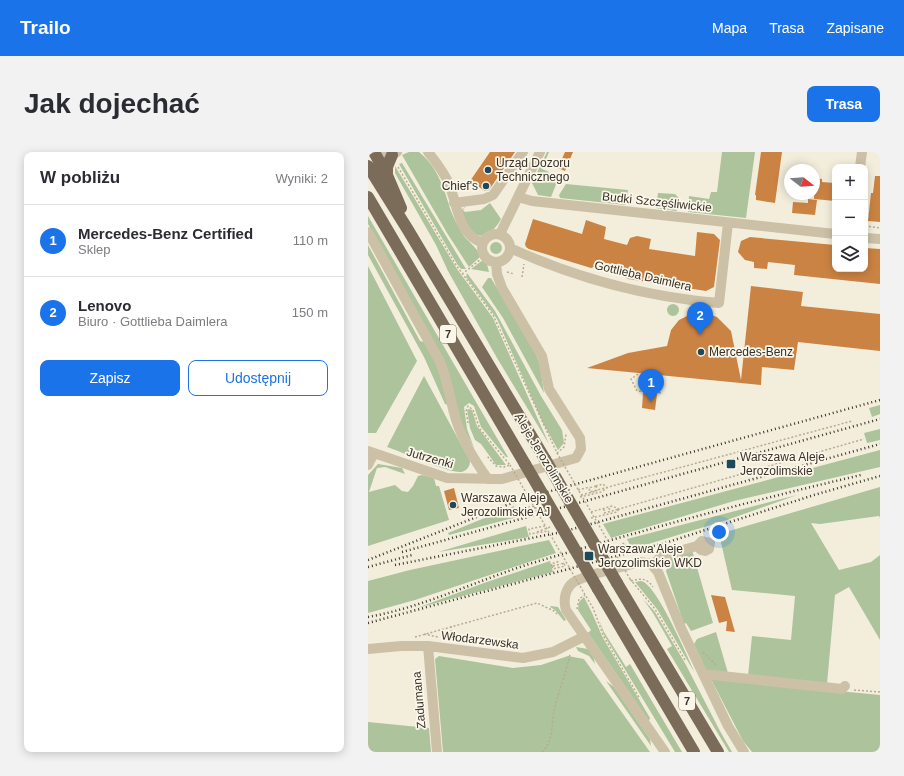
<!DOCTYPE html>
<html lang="pl">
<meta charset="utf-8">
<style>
:root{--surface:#fff;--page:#f2f2f3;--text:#2b2b33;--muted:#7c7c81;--line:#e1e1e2;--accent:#1a73e8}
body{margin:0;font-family:Helvetica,sans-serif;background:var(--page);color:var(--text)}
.controls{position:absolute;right:12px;top:12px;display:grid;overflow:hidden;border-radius:8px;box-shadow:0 2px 10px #0003}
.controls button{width:36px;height:36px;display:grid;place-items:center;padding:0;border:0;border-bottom:1px solid var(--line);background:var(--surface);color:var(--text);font:20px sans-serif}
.compass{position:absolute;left:416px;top:12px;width:36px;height:36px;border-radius:50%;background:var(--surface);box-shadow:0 2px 10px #0003;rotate:107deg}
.you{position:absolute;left:351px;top:380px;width:14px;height:14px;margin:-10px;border:3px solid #fff;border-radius:50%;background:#1a73e8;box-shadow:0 0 0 6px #1a73e833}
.badge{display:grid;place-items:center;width:26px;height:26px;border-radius:50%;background:var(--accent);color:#fff;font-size:13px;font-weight:700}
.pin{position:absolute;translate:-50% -33px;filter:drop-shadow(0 1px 2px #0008)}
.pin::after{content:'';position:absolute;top:21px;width:14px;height:12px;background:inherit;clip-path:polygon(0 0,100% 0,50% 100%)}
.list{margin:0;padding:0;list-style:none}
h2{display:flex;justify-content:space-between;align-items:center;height:52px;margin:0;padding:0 16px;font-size:17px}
h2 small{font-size:13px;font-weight:400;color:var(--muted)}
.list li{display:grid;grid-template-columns:26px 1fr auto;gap:12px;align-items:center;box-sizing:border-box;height:72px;padding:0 16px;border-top:1px solid var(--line)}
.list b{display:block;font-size:15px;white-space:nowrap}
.list p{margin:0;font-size:13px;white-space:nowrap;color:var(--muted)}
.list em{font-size:13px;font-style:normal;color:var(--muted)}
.actions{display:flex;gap:8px;padding:12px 16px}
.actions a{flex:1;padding:9px 0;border:1px solid var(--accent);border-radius:8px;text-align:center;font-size:14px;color:var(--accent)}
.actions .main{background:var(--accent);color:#fff}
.icon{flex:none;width:22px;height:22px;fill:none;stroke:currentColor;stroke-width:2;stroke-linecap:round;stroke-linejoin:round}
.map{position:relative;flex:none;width:512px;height:600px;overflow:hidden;border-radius:8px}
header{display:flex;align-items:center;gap:24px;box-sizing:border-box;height:56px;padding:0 20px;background:var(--accent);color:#fff}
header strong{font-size:19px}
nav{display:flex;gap:22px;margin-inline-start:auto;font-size:14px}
.intro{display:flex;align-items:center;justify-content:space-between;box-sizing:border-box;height:96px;padding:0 24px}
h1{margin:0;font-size:28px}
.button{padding:10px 18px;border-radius:8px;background:var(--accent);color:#fff;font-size:14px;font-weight:700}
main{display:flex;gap:24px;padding:0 24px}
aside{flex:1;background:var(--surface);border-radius:8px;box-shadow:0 2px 10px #0003}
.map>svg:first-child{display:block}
</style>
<header>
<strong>Trailo</strong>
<nav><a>Mapa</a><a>Trasa</a><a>Zapisane</a></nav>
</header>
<div class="intro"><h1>Jak dojechać</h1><a class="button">Trasa</a></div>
<main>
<aside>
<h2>W pobliżu<small>Wyniki: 2</small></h2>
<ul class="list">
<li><span class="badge">1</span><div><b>Mercedes-Benz Certified</b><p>Sklep</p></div><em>110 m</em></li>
<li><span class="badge">2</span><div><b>Lenovo</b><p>Biuro · Gottlieba Daimlera</p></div><em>150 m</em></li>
</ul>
<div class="actions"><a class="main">Zapisz</a><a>Udostępnij</a></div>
</aside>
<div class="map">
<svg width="512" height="600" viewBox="0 0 512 600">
<rect width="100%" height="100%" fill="#f3eedc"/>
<path fill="#acc39b" d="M41 0H51C70 15 76 37 83 59 86 67 90 74 94 81 99 90 111 96 112 105L101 115 79 81 34 3Z
M179 0H181L174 17 181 20 179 26 189 30 183 45 170 43 164 31Z
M354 0H387L378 66 320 60 321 44 341 47 343 40H349Z
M34 11 98 117H93L89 112 31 12Z
M27 14 89 117 125 166 181 292 129 206 80 119 68 93 27 21Z
M198 32 260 38 258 53 192 46 191 43Z
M290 41 307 42 312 47 311 57 308 59 288 56Z
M122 51 133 67C128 77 114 91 103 79 99 73 96 65 93 59L99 52 95 58 97 60 113 58Z
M0 64 140 305H138L113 275 106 254 101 251 96 255 99 277 106 296 94 274 79 216 0 72Z
M122 96a6 6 0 1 1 12 0a6 6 0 1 1-12 0Z
M0 93 52 189 56 190 70 215 80 253 77 252 56 205 0 103Z
M115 108 119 112 121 120 103 117Z
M0 114 49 209 8 281H0Z
M99 121 127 159 173 244 194 278 196 291 190 298 175 271 129 167 98 125Z
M120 126H123L167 200 172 213 176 241 135 166 114 135Z
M299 158a6 6 0 1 1 12 0a6 6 0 1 1-12 0Z
M56 224 102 309C102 314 99 319 93 320 81 321 34 300 19 295Z
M512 253V262L504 265 501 256Z
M101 257 104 258 109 274 138 313H128L113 292 107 288 102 276 99 258Z
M512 277V288L499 291 496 281Z
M512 298V315L366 349 243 386 235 372Z
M10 312 34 316 37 322 17 315 9 316 1 340 27 333 34 339 40 340 45 334 50 324 54 323 66 326 68 334H71L81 368 0 394V323Z
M512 335V366L511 364 452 372 443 371 471 418 503 410 512 403V488L481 435 467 443 459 532 380 524 384 484 423 488 427 444 364 438 351 382Z
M429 343 359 368 264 397 259 387Z
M146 354 149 365 81 383 80 381Z
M158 374 161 385 70 400Z
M181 388 188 401 47 448 0 461V429L42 418Z
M324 398 345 471 323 479 318 471 316 472 298 419 303 405Z
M182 409 185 420 49 456 116 431Z
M273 429C289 432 320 506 328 523L289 457 267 430Z
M216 445 224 461 235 486 282 566 281 569 220 481 223 478 210 458 211 450Z
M275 447 287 460 318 513 352 579 364 600H361L299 497 304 494 285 461Z
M183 454 190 455 198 468 196 469 187 458 182 455Z
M231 468 236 480 258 515 262 512 314 600H307L236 483Z
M348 480 360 521 339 520 326 492 329 487Z
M208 495 220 497 225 503 227 512 221 504 210 499Z
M71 504 145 516 173 513 200 504 216 507 282 600H75L67 507Z
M343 527 512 543V600H384L375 589Z
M238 529 246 535 282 587 283 594Z
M0 570 61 576 63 600H0Z"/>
<path fill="#cb8343" d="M122 0H147L121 38 117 39 102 29Z
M197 0H205L197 19 190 16Z
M393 0H414L407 51 388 48V43H387Z
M507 24H512V70L500 69 503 41H505Z
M447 26 454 27V30L467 31V49L446 47Z
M440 47 449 48 447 63 424 61 425 50 440 51Z
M165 67 214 82 218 68 238 75 236 87 259 93 262 86 269 84 283 87 281 97 327 104 329 80 346 82 352 88 346 135 338 139 260 127 254 123 252 114 230 109 226 115 223 116 161 97 158 95 157 92Z
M382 85 467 93V117H497V96L512 97V132L426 123 427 113 400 110 399 117 386 116V110L377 108 370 100 373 89Z
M383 134 435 140 433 154 512 162V199L430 190 426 218 394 215 393 233 219 216 260 201 299 194 303 178 311 168 325 161H338L349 165 363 179 373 228Z
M275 241 289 242 287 258 274 256Z
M86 336 91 356 81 358 76 339Z
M343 443 357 445 367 480 358 479 359 469 351 471Z"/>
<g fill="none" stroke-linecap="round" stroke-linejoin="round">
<path stroke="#b8ab91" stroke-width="1.5" stroke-dasharray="2 2" stroke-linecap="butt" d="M30 15 88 113 125 163 189 301 196 295 198 282
M497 74 512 76
M139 120 146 122
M94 122 117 104
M154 125 156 112
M270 222 263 227 269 239 294 241
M100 271 98 259 100 254 105 258 112 277 142 313 136 315 128 314 119 304
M228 334 221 336 222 340 484 269
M210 338 222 335
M213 343 229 339
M212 345 233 340 239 336 235 332 228 334
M166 354 150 358 151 361 171 355
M236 357V361L251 357
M159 359V361L169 359
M223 360 244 354 251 357 496 287
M223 366 249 360 251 357
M177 374 161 377 162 382 180 379
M169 380 182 375
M243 396 257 391 258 394
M251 396 258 394
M246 400 258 397V394
M194 412V411
M184 414 185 417 197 414 196 411
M184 414 183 412 192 409
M185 414 193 412
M262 427 287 457 317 508
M263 429C273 426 279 426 285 435
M216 441 225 456 236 485 272 547
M209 457 211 447 217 443
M83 474 84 488
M56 482 70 485
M47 485 169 451 186 459 189 462
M335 500 349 514
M486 538 512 540
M174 600C186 589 183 573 186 559 190 540 198 522 202 502"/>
<path stroke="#ccc1a7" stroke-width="10" d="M9 0 24 3 29 0
M60 0C68 10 76 20 81 32 90 53 89 82 115 91
M492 15 494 0
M150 45 172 0
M86 51 116 47 125 43 155 0
M0 80 71 208C79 225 81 242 86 261 92 284 106 308 120 327
M132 82 150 45 164 49 467 82
M114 96a14 14 0 1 1 28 0a14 14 0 1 1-28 0Z
M497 86 512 87
M142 96C208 126 278 145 351 151L360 71
M0 299 79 326 134 327 208 306 213 297 212 286 181 237 174 204 134 136 129 122 128 110
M0 313 6 301
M285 413 293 404 329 394 334 389 342 391 341 397 337 399 333 398 329 394
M60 494 69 600
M0 497 33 494H60L155 506 185 500 217 484
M335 522 474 537 477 534
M297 600 198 458C195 448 197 436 206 430 216 423 258 414 272 410L283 412 290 420 313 476 360 574 376 600"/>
<path stroke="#7b6c59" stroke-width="12" d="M6 0 19 23 33 56
M0 14 40 78 177 307
M19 23V15L24 3
M0 45 157 312
M249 431 350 600
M230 437 326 600"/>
<path stroke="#383128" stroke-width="2.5" stroke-dasharray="1 3" stroke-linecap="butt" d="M34 400 512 267
M0 408 154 347 512 248
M27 413 194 380 512 292
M0 415 44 403
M0 465C56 455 108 429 161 412 271 379 382 349 493 323
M0 471 297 391 446 343 512 324"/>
<path stroke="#b8ab91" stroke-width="1.5" stroke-dasharray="2 2" stroke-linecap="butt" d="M189 301 262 427
M142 313 216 441
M228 334 229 339
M241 356 242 360
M194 412 198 410"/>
<path stroke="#7b6c59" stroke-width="12" d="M177 307 249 431
M157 312 230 437"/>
</g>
<g fill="#1c495c" stroke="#faf6e9" stroke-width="1.5">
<circle cx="120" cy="18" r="4"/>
<circle cx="118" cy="34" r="4"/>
<circle cx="333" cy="200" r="4"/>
<rect x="358" y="307" width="10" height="10" rx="2"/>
<circle cx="85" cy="353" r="4"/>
<rect x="216" y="399" width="10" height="10" rx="2"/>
</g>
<g text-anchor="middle" stroke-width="3.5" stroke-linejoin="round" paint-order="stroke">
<g fill="#faf6e9" stroke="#726c62" stroke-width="1">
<rect x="72" y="173" width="16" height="18" rx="3"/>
<rect x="311" y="540" width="16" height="18" rx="3"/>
</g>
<g font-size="11" font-weight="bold" fill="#383128">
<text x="80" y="186">7</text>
<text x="319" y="553">7</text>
</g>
<g font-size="12" fill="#383128" stroke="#faf6e9" text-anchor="start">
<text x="128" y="15">Urząd Dozoru<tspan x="128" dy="14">Technicznego</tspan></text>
<text x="110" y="38" text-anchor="end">Chief's</text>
<text x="341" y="204">Mercedes-Benz</text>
<text x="372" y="309">Warszawa Aleje<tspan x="372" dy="14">Jerozolimskie</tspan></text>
<text x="93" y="350">Warszawa Aleje<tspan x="93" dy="14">Jerozolimskie AJ</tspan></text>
<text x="230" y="401">Warszawa Aleje<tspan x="230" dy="14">Jerozolimskie WKD</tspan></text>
</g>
<g font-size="12" fill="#383128" stroke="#faf6e9">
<text transform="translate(289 50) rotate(6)" y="4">Budki Szczęśliwickie</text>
<text transform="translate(275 124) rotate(13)" y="4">Gottlieba Daimlera</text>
<text transform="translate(62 306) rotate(16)" y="4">Jutrzenki</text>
<text transform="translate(176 306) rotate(59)" y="4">Aleje Jerozolimskie</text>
<text transform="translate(112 488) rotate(7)" y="4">Włodarzewska</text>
<text transform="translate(51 548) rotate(-95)" y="4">Zadumana</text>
</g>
</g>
</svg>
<div class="controls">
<button>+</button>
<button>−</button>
<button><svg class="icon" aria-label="layers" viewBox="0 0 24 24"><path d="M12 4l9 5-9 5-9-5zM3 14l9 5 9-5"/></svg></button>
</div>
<svg class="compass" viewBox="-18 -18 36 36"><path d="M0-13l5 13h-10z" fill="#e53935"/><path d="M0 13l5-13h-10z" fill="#7c7c81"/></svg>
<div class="you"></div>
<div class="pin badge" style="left:283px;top:250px">1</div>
<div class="pin badge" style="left:332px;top:183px">2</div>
</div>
</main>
